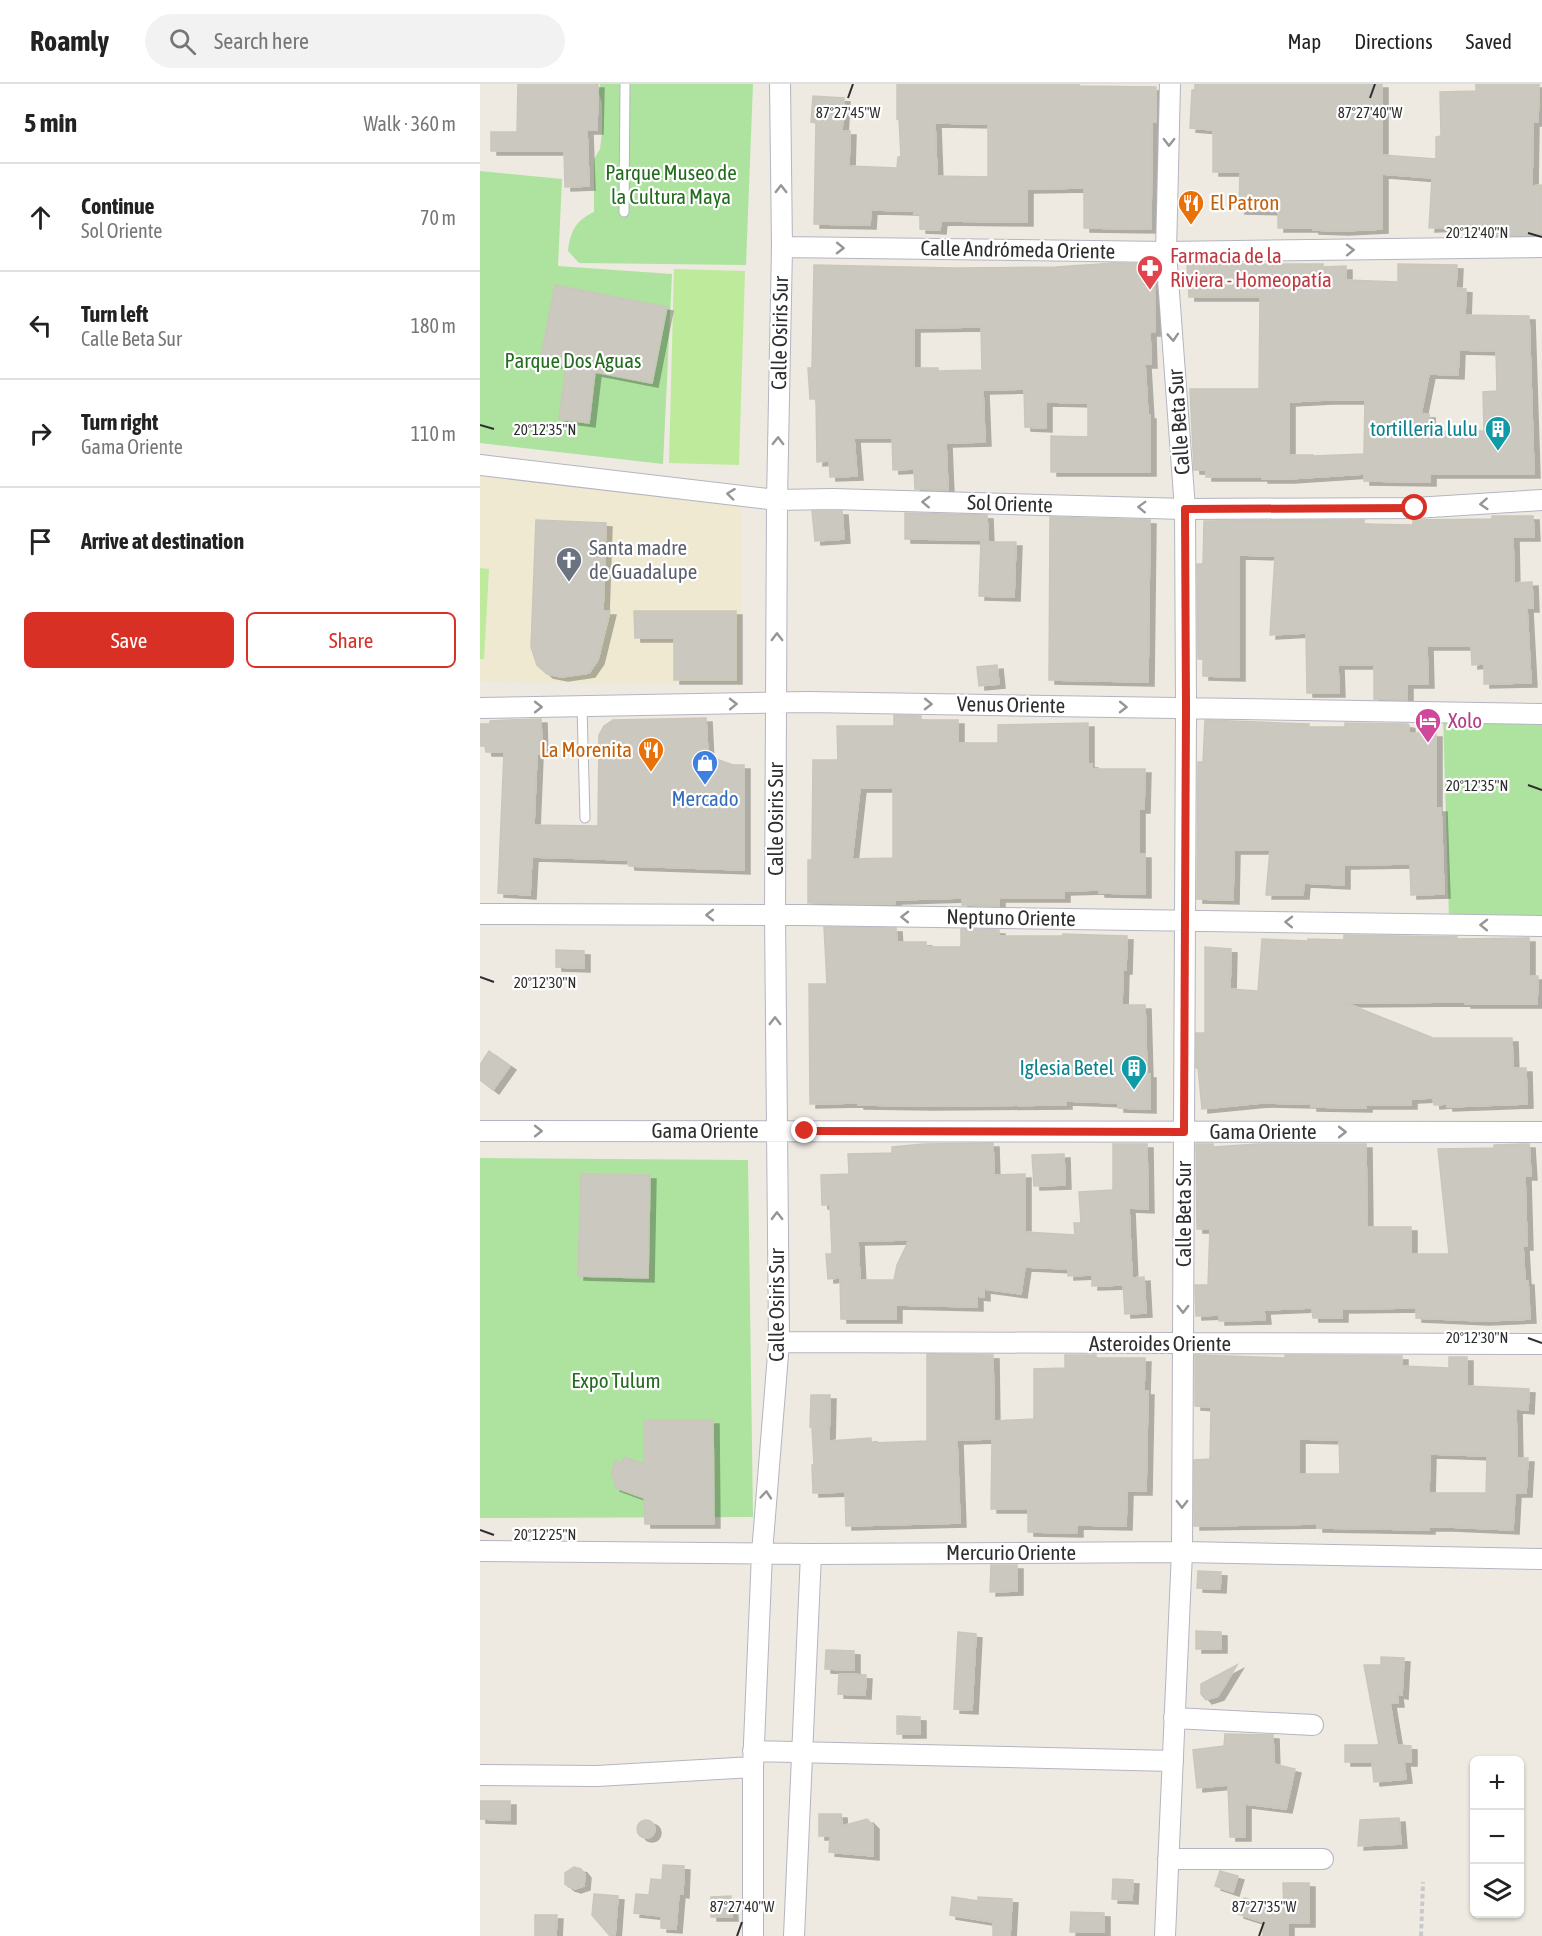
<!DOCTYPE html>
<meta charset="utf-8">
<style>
:root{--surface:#fff;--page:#f2f2f2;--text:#222;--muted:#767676;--line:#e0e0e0;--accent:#d93025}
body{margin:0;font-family:"Asap Condensed",sans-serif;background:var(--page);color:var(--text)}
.controls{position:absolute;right:18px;bottom:18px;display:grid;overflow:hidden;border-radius:9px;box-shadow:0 2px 4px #0004}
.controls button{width:54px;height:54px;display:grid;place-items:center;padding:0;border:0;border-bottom:2px solid var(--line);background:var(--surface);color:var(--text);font:30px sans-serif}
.stop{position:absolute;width:18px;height:18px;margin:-14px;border:4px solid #d93025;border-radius:50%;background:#fff}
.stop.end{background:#d93025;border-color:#fff;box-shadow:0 2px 6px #0008}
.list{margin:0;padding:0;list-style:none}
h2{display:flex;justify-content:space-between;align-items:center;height:78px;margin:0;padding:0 24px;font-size:26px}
h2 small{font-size:20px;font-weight:400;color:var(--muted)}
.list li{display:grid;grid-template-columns:39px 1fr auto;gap:18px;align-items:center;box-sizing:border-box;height:108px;padding:0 24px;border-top:2px solid var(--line)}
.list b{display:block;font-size:22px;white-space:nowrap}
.list p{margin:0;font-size:20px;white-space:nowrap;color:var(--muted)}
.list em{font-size:20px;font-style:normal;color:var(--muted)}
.actions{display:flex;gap:12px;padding:18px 24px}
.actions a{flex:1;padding:14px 0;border:2px solid var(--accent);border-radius:9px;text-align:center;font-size:21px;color:var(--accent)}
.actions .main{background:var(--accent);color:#fff}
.icon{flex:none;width:33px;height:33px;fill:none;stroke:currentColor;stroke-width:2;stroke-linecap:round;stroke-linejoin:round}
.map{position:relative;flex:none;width:1062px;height:1852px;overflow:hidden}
header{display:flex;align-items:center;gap:36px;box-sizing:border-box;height:84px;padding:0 30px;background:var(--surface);border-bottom:2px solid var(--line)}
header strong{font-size:28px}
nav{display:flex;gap:33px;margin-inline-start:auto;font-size:21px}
.search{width:420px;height:54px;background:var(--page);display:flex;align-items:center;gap:15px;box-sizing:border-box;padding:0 21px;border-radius:33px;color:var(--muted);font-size:22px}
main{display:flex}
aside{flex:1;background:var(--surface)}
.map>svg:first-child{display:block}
</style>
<header>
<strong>Roamly</strong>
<div class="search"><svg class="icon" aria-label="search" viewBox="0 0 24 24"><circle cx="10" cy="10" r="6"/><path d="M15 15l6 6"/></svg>Search here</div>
<nav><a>Map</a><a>Directions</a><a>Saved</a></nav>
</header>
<main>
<aside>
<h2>5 min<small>Walk · 360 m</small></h2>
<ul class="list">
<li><svg class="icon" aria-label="ahead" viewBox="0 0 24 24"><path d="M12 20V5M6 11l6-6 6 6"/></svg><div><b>Continue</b><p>Sol Oriente</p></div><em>70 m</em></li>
<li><svg class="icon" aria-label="left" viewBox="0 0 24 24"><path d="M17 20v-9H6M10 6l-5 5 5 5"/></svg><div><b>Turn left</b><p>Calle Beta Sur</p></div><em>180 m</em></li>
<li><svg class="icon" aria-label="right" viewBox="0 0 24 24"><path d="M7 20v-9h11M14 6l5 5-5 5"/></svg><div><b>Turn right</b><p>Gama Oriente</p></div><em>110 m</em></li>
<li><svg class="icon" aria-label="arrive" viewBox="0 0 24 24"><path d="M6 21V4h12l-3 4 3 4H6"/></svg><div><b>Arrive at destination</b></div></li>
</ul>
<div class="actions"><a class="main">Save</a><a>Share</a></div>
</aside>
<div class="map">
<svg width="1062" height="1852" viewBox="0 0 1062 1852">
<defs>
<filter id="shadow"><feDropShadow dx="6" dy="4" stdDeviation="0" flood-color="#0004"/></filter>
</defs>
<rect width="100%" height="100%" fill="#eeeae1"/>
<path fill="#efe9d1" d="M0 389 262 421 260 600 0 598Z"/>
<path fill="#ade39f" d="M120 0H273L266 181 99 179 88 167C90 148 96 136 114 128V75L120 65 122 48V19L119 9Z
M0 87 82 95 78 182 192 190 183 380 0 359Z
M963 633 1062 636V835H969Z
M0 1074 268 1076 273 1433 0 1434Z"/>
<path fill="#beea9b" d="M194 185 265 187 259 381 189 379Z
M0 484 9 485 4 575H0Z"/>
<path fill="#cac8bf" stroke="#cac7ba" stroke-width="1.5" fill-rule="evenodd" filter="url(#shadow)" d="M38 0H118L117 46H107L109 102 85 103 84 67H11V48H37Z
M417 0H599V2L676 3V38H672L671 145 604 144V104L547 105V138L461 137 460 146 440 145V130H434V127L391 126 390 141 334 140 336 39 331 38 333 12 364 14 362 47H370L369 82 417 84 418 73H421L419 35H417ZM455 39 508 40V93L457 92Z
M715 0H902V71L956 75V53L961 52 960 8 996 7V0H1059L1058 38H1053L1052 102 1062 101V151L1004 152V142L949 144 952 94 902 90V145L862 147 833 146V144H798V127L759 126 760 88H733V46L710 44 712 6H715Z
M634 179 674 180 675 248H670L671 280H665L668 331H670V388H571V352L608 353V319L566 318V344L545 343 544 305 503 306 505 358 466 359 468 406 435 405 434 385 413 386 412 354H374L377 392 350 393 349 377 337 378 336 315H330L328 284H332L334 181 475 184 576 183ZM501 243 502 286 458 287V284H434V244Z
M742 180H843V183L866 182V196L918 198V180L977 181 976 204 986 205 985 231 1049 232 1054 390H950V398L884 397V390L808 395H782V393H726V386H714L710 305H779L780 213H709L707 181ZM979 266 1016 267 1017 307 1003 308 1004 347H950L949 330H941L949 290 978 291ZM846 316H885L884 370 833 372V371H809V318Z
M75 201 187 223 172 299 115 288 109 339 79 335 86 282 60 277Z
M332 427H362L364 455 335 457Z
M425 429 507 431 508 456 425 455Z
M1012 432H1053L1054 453H1033L1034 499 1052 498 1053 524H1047L1051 599 1004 600V580L992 581 991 562H947L948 600H927V616L894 615V581H858L859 609H827L826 549 790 551 795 472 759 471V593L723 592V575H718L717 480H723L724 437 884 436V440L933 441V436L1012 435Z
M570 433 670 436 668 598 569 596Z
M56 436 126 439 123 527H130L118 576 109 589 82 593 67 590 57 581 51 563Z
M501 458H536L534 513 499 512Z
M154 527H256V596H194V554H155Z
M517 581 519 600 499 602 497 583Z
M414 631 441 632V636H478V659H518V641L608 639V680H612V685H665L664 725H659V770H665V810L619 809V806L584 807V814H519V822L482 821V814L415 816V820L328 819V776H332L333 676H358L357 642H414ZM380 704H413V774L372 775Z
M226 634 228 672 253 681H264V786L149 782 148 776 52 773 50 811 18 809 24 668H6L5 662H0V640H10V637L26 636 61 635 62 670H57L54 741 118 742 119 651 124 642 133 636Z
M725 636 829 640V643H865V639L927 640 929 641V649H956V724H961L964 810 931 811 930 780 864 781V801L824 799 823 811H786L790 766H754L753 816 717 815 718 678H723Z
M344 843 416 844 417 858H446V863H481V845L519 846V852H583V850L647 852 646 886H643L642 921H665L667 990H670V1025L638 1024V1019L586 1017V1021L447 1022 378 1021V1019L330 1020 329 900H347Z
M864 851 977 853V855L1049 854V892H1058L1057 920H985V918L866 919 953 954H1032L1033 984H1046L1047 1020 967 1023V1020L954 1021 953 1014 931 1015V1021H886V1024L831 1023V1020L782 1019 722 1025 718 984H716V949H725V863L751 865 750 905 778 907 782 855 828 857V855L864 856Z
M76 866 104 867V884L76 883Z
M9 967 30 982 13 1006 0 996V981Z
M513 1059 514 1091 545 1090V1148L595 1151 594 1139H601L599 1108 633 1106V1060H667L668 1125 649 1124 652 1194 664 1193 666 1229 645 1230 643 1201 612 1202V1191L588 1192V1185L545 1183 541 1210 504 1205V1213L497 1212V1223L416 1221V1235H361L360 1194 348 1195 346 1170H352L350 1121H342L341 1091 369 1090 368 1070 412 1069V1063L444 1060ZM429 1156 417 1181 414 1196H380L378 1157Z
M716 1060H733V1063L778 1060H886L887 1143H931V1170H969L958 1065 1014 1064V1061L1049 1060 1051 1092H1045L1047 1162H1043L1045 1197H1048L1050 1235 1003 1237 936 1234V1224L862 1225V1234H833L832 1224 784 1226 785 1236 739 1237V1231L716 1232 715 1201H728L730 1145H717Z
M584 1070 585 1101 554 1102 552 1071Z
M101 1090 170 1091 168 1194 98 1192Z
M447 1270 513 1271 514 1337 554 1335V1285L585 1284V1271H616V1274H665L664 1307H668L666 1407H647L646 1442 597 1441V1449L548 1448V1425H511L512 1355 477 1356 480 1439 366 1442 365 1408 333 1409 332 1381H334L332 1343H330L331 1311H350L349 1357 391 1354V1359L447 1357Z
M715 1271 805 1274V1271L922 1272V1282L969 1284V1273H987V1302L1049 1305 1048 1326 1036 1325 1037 1374H1048L1046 1409H1035L1033 1446 968 1443H949V1446L897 1445 837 1444V1440L714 1442V1376L730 1375 731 1323 715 1322ZM819 1355 859 1356 860 1390H819ZM950 1370 1007 1372 1006 1409H949Z
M164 1336H233L234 1440H165L164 1414 134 1403 136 1398 131 1391 135 1377 142 1379 144 1373 164 1380Z
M511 1481H537V1507L510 1508Z
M718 1487 741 1488 740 1505 717 1504Z
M716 1547 741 1548V1565H716Z
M478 1548 496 1550 492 1626 474 1625Z
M346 1566 374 1567V1586L345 1585Z
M901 1573 924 1574 922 1611 917 1610 918 1619H910L917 1661 931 1662V1678H924L926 1695 894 1698 892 1678H865V1661H899L884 1581H901Z
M757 1581 738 1612 726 1616 721 1610V1600Z
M359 1590 386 1591 385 1611 358 1610Z
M417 1632 440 1633V1650H417Z
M745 1650 793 1651 794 1680 815 1685 806 1725 765 1720V1753H750L748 1701 717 1704 713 1666 744 1662Z
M0 1717H30V1736L0 1735Z
M339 1730H361L362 1742 387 1735 393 1741V1772L349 1768 350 1752H339Z
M919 1734 921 1760 878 1762 880 1736Z
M157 1745a9 9 0 1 1 18 0a9 9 0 1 1-18 0Z
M183 1781 204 1782 203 1810 199 1809 196 1845 181 1844V1832L154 1829 156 1810 169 1811 171 1795 182 1796Z
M94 1783 101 1785 105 1790 104 1802 95 1805 89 1803 85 1800V1789Z
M740 1787 758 1792 753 1808 735 1802Z
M633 1795 653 1796 652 1816 632 1815Z
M803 1799H829V1839H808V1852H783V1838L758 1830 764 1814 804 1826Z
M114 1810 138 1812 135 1852H130L112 1831Z
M251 1812 252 1833H231V1813Z
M472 1813 498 1817V1813L532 1815 530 1852H513V1838L470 1831Z
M591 1828 624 1829V1848H590Z
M55 1831H77L76 1852H55Z"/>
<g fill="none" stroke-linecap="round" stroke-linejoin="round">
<g stroke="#b4b5c0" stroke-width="11">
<path id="service" d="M144 128 145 0
M102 623 105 734"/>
</g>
<g stroke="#b4b5c0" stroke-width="22">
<path id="minor" d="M302 163 686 168 1062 163
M0 381 297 416 352 415 705 425 935 424 1062 416
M0 624 328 618 1062 630
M0 830 322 831 1062 842
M0 1047 1062 1048
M299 1258 1062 1260
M0 1467 331 1470 702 1468 1062 1475
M694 1634 833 1641
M273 1667 693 1677
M0 1691 117 1692 273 1683
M688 1775H843
M273 1852V1683L282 1469 299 1258 295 831 297 416 302 163 300 0
M314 1852 331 1470
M685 1852 702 1468 706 624 705 425 686 168 690 0"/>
</g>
<path stroke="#c9c9c9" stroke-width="4" stroke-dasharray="4.5 3" stroke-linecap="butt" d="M941 1852 943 1798"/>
<use href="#service" stroke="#fff" stroke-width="9"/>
<use href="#minor" stroke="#fff" stroke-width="20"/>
</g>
<defs><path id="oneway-chevron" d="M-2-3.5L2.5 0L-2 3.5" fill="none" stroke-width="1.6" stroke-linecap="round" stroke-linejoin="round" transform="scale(1.5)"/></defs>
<g stroke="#969696">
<use href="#oneway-chevron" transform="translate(689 58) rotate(91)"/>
<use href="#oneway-chevron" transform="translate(301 105) rotate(-90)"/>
<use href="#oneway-chevron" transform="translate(360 164) rotate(1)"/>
<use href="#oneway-chevron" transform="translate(870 166) rotate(-1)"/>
<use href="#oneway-chevron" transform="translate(693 253) rotate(86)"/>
<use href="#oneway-chevron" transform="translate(298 357) rotate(-89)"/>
<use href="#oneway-chevron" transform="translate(251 410) rotate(-173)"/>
<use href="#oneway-chevron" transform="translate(446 418) rotate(-178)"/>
<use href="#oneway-chevron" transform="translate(1004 420) rotate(176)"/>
<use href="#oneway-chevron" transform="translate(662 423) rotate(-178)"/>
<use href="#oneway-chevron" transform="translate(297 553) rotate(-90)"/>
<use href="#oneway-chevron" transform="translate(253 620) rotate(-1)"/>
<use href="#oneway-chevron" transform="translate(448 620) rotate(1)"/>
<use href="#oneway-chevron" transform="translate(58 623)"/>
<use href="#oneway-chevron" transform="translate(643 623) rotate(1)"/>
<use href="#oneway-chevron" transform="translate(230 831) rotate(-180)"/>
<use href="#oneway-chevron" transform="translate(425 833) rotate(-179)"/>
<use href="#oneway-chevron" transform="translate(809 838) rotate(-179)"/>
<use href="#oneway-chevron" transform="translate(1004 841) rotate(-179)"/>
<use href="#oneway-chevron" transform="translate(295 937) rotate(-90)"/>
<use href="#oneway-chevron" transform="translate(58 1047)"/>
<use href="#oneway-chevron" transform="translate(862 1048)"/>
<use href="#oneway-chevron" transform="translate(297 1132) rotate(-91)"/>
<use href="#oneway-chevron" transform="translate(703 1225) rotate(90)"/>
<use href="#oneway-chevron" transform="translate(286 1411) rotate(-85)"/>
<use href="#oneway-chevron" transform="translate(702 1420) rotate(90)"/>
</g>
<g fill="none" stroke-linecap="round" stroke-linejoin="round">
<path stroke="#d93025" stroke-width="8" d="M325 1047 704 1048 706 624 705 425 935 424"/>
</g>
<path fill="none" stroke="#2e2e2e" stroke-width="2" d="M368 14 373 0M890 14 895 0M1048 149 1062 153M0 341 14 345M1048 701 1062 706M0 893 14 898M1048 1254 1062 1259M0 1446 14 1451M257 1852 262 1838M779 1852 784 1838"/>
<defs>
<g id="restaurant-pin" transform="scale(1.35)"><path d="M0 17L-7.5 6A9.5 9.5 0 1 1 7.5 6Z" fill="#e8710a" stroke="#fff"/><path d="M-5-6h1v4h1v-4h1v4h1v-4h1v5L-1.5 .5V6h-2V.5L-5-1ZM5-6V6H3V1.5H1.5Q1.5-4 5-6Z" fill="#fff"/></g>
<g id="pharmacy-pin" transform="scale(1.35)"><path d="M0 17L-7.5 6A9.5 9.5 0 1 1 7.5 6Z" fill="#e0444e" stroke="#fff"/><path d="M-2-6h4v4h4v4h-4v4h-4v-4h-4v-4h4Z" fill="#fff"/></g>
<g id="building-pin" transform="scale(1.35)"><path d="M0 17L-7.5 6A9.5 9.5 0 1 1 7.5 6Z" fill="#0f9aa8" stroke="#fff"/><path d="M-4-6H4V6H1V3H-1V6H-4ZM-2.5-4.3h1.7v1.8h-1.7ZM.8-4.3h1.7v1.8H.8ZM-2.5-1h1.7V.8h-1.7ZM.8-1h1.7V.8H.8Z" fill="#fff"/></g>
<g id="church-pin" transform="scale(1.35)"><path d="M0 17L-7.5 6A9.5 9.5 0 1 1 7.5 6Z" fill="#6b7280" stroke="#fff"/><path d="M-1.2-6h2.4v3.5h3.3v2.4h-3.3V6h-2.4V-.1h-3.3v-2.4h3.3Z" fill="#fff"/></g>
<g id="hotel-pin" transform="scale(1.35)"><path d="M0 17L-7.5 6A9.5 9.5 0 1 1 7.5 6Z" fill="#d1479c" stroke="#fff"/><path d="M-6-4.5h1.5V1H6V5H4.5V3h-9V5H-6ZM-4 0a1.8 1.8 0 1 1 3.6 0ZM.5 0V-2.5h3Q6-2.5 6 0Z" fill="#fff"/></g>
<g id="shop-pin" transform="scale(1.35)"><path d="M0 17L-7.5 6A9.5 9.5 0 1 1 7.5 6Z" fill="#3f7fe0" stroke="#fff"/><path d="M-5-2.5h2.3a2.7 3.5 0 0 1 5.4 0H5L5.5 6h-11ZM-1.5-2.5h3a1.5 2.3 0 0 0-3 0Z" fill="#fff"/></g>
</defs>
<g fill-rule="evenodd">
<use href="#restaurant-pin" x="711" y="119"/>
<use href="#pharmacy-pin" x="670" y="184"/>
<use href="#building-pin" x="1018" y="345"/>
<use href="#church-pin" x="89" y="476"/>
<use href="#hotel-pin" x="948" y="637"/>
<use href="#restaurant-pin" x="171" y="666"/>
<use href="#shop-pin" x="225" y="679"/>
<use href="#building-pin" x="654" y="984"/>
</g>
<g text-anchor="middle" stroke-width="4.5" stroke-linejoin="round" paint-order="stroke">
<g font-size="21" fill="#236b1d" stroke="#fff">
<text x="191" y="96">Parque Museo de<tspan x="191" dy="24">la Cultura Maya</tspan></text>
<text x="93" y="284">Parque Dos Aguas</text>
<text x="136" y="1304">Expo Tulum</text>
</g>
<g font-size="21" fill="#c56008" stroke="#fff" text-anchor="start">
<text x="730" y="126">El Patron</text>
<text x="152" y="673" text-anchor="end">La Morenita</text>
</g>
<g font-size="21" fill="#2e2e2e" stroke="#fff">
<text transform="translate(538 166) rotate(1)" y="7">Calle Andrómeda Oriente</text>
<text transform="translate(300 249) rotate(-89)" y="7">Calle Osiris Sur</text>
<text transform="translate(699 338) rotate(-94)" y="7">Calle Beta Sur</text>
<text transform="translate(530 420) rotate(2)" y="7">Sol Oriente</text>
<text transform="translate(531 621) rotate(1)" y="7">Venus Oriente</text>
<text transform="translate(296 735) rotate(-90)" y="7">Calle Osiris Sur</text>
<text transform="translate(531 834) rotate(1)" y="7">Neptuno Oriente</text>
<text x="225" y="1054">Gama Oriente</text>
<text x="783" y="1055">Gama Oriente</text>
<text transform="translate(704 1130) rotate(-90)" y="7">Calle Beta Sur</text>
<text transform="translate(297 1221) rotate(-90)" y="7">Calle Osiris Sur</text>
<text x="680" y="1267">Asteroides Oriente</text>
<text x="531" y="1476">Mercurio Oriente</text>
</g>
<g font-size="21" fill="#be3a42" stroke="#fff" text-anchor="start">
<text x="690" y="179">Farmacia de la<tspan x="690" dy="24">Riviera - Homeopatía</tspan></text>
</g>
<g font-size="21" fill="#0d838f" stroke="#fff" text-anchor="end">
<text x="998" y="352">tortilleria lulu</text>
<text x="634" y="991">Iglesia Betel</text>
</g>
<g font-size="21" fill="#5b616d" stroke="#fff" text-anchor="start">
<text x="109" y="471">Santa madre<tspan x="109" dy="24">de Guadalupe</tspan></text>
</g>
<g font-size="21" fill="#b23c85" stroke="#fff" text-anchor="start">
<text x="968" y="644">Xolo</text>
</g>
<g font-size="21" fill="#366cbe" stroke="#fff">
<text x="225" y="722">Mercado</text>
</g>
</g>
<g font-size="15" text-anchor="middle" fill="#2e2e2e" stroke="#fff" stroke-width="4.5" stroke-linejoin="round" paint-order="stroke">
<text x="890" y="34">87°27'40"W</text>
<text x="368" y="34">87°27'45"W</text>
<text x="997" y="154">20°12'40"N</text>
<text x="65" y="351">20°12'35"N</text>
<text x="997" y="707">20°12'35"N</text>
<text x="65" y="904">20°12'30"N</text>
<text x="997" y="1259">20°12'30"N</text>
<text x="65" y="1456">20°12'25"N</text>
<text x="262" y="1828">87°27'40"W</text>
<text x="784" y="1828">87°27'35"W</text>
</g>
</svg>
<div class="controls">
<button>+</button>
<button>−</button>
<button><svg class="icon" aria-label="layers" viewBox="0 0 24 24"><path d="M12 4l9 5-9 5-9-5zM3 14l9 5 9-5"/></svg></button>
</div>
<div class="stop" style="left:935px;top:424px"></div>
<div class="stop end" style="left:325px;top:1047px"></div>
</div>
</main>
